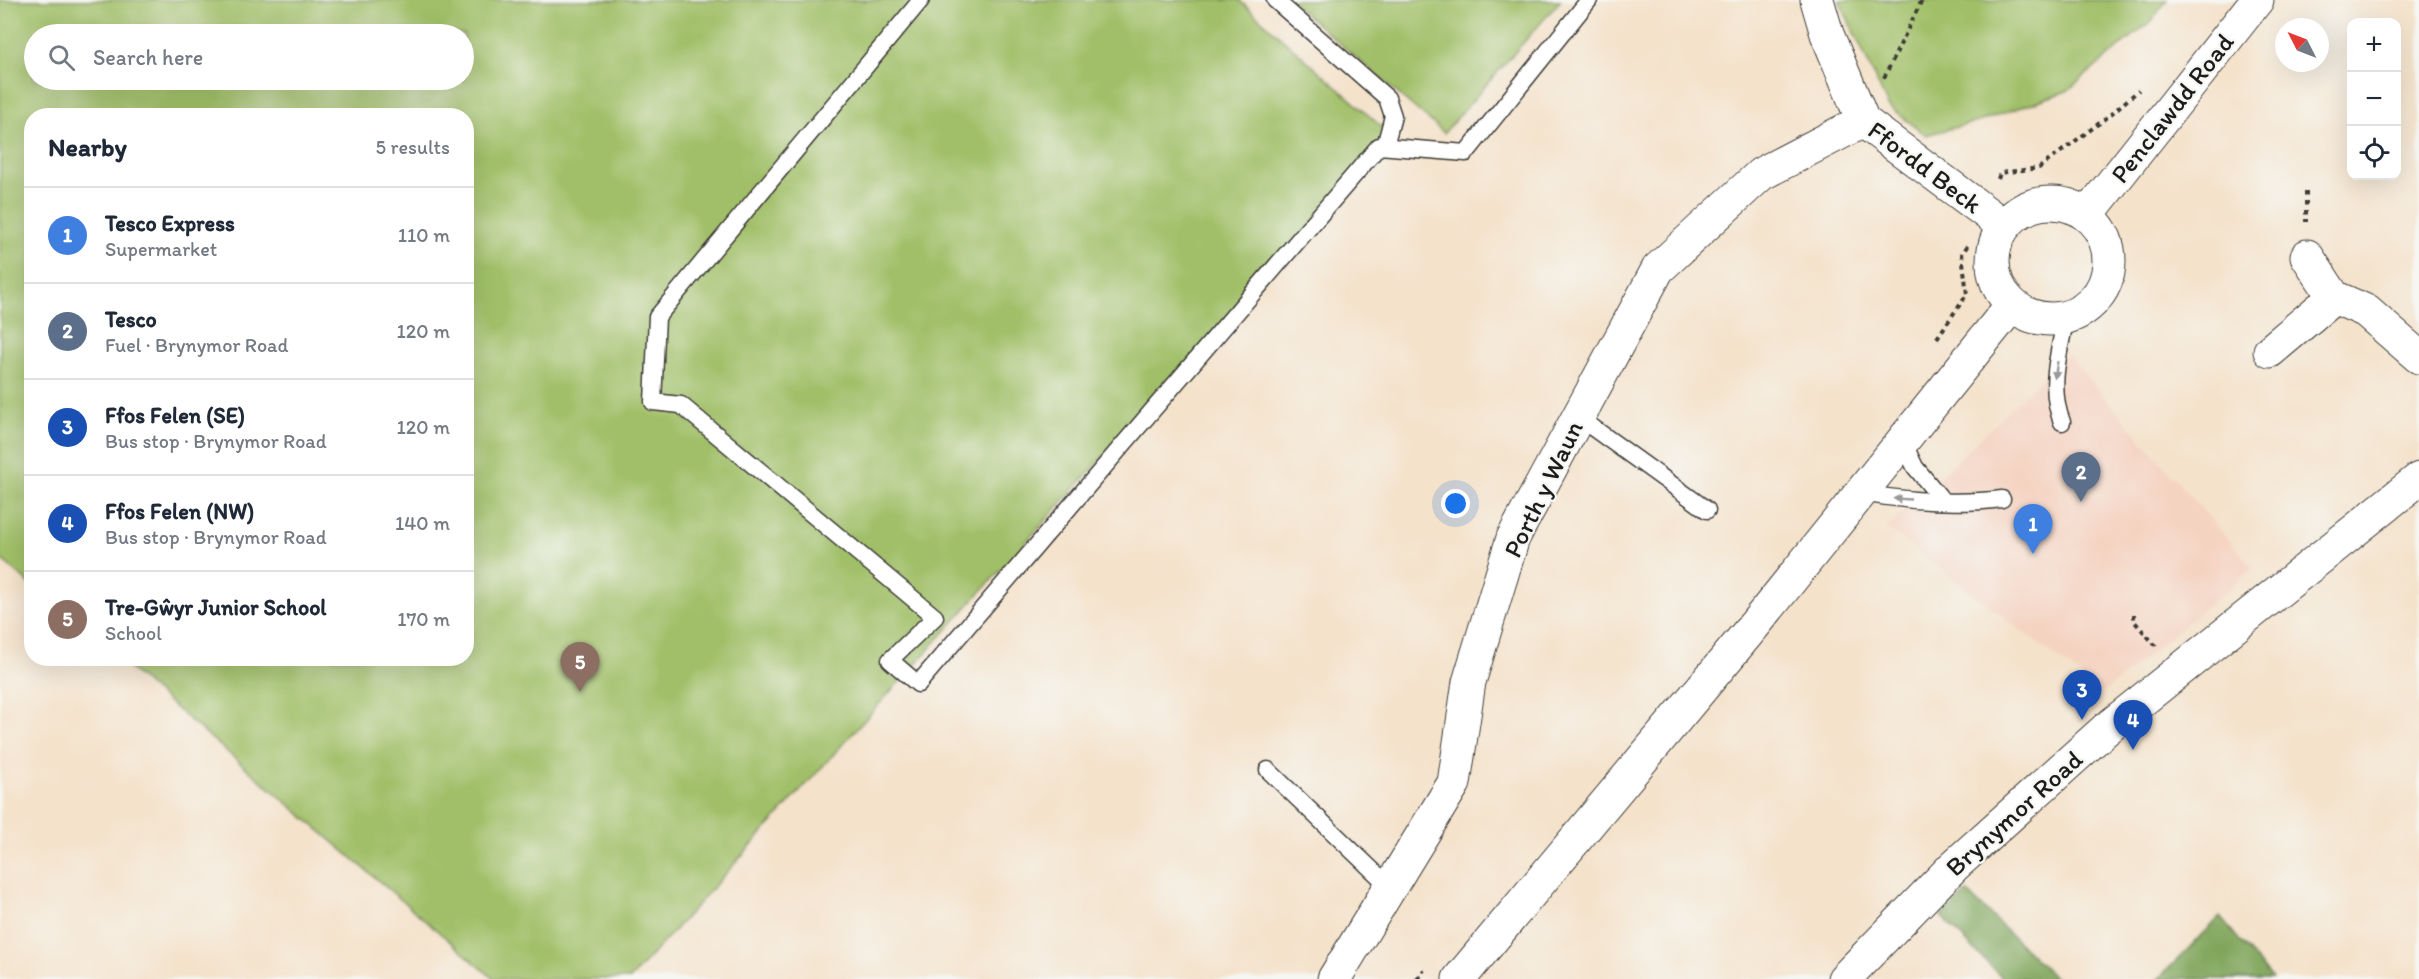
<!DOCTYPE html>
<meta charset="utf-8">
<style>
:root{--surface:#fff;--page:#f2f2f3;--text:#1f2937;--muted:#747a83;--line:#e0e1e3;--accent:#111827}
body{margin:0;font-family:Itim,sans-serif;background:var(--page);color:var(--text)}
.controls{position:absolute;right:18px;top:18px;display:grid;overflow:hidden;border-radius:12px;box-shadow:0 6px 24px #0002}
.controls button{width:54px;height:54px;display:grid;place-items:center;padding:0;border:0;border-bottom:2px solid var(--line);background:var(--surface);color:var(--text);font:30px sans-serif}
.compass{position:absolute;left:2275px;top:18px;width:54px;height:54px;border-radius:50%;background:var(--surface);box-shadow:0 6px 24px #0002;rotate:312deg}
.you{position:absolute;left:1456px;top:504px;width:21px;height:21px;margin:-15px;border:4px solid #fff;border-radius:50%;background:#1a73e8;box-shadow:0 0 0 9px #1a73e833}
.badge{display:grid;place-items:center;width:39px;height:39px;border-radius:50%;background:var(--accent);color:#fff;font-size:20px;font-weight:700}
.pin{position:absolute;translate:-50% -50px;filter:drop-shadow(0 2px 3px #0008)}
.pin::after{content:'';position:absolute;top:32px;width:21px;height:18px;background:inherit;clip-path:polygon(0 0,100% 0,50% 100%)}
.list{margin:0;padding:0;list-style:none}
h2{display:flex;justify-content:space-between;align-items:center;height:78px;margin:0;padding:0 24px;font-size:26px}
h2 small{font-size:20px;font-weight:400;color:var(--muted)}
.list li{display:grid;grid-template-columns:39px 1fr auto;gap:18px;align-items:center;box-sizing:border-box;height:96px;padding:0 24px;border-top:2px solid var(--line)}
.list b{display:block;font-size:22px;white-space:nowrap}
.list p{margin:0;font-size:20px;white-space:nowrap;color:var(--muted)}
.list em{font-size:20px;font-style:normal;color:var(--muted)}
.icon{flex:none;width:33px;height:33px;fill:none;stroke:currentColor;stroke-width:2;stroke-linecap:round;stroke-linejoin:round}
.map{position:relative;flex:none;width:2419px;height:979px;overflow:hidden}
.search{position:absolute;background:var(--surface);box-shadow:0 6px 24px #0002;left:24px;top:24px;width:450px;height:66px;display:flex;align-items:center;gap:15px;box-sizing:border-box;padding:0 21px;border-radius:33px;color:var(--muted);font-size:22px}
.panel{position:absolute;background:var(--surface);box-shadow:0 6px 24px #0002;left:24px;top:108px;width:450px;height:558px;border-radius:24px}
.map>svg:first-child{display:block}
</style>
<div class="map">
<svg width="2419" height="979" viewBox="0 0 2419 979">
<rect width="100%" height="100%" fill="#f6f6f2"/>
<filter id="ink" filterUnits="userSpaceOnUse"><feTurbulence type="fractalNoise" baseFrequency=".0167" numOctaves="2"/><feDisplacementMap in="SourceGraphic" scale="12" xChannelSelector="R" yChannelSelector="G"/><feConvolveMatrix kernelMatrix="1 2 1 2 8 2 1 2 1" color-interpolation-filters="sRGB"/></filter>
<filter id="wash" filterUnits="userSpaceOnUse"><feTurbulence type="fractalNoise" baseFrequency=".008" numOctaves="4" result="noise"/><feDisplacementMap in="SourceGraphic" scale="24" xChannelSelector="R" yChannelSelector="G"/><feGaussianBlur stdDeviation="1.35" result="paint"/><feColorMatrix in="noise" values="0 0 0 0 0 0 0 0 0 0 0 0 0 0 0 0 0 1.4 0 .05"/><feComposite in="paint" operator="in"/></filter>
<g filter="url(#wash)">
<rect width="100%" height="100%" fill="#f4e2ca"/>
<path fill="#f5d3c1" d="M2067 354 2253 568 2103 693 1887 528Z"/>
<path fill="#a0bf67" stroke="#5e6e42" stroke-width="1.5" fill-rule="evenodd" d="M0 0H1239L1393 137 630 979H494L118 659 466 658V116H32L31 585 0 558ZM34 34H464V80H34Z
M1289 0H1561L1444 133Z
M1839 0H2167L2152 20 2067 91 1981 121 1926 135 1888 106Z"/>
<path fill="#80a65c" stroke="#4e613c" stroke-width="1.5" d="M1967 892 2056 979H2003L1941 916Z
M2220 917 2272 979H2158Z"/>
</g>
<g filter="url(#ink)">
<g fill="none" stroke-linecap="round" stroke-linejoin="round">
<g stroke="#3c3a36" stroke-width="19">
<path id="lane" d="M921 0 657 317 653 402 681 405 935 617 890 660 918 684 1379 146 1466 153 1589 0
M1275 0 1387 98 1393 116 1385 146
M1578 417 1707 510
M2062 422C2048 387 2059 353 2066 317
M1903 442 1915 467 1943 501
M1861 493C1908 501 1956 505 2002 499
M1268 770 1390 887"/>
</g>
<g stroke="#3c3a36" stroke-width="35">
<path id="street" d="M1817 0 1827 34 1863 121 2004 226
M2307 256 2334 297
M2270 351 2334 297 2366 311 2419 357
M1334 979 1454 783 1469 682 1513 538 1658 269 1761 174 1863 121"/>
</g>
<g stroke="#3c3a36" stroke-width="35">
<path id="secondary" d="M1993 261a58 58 0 1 1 116 0a58 58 0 1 1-116 0Z
M2087 215 2257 0
M1459 979 1752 628 2012 305
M1844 979 1954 866 2105 730 2419 479"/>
</g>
<path stroke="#3c3a36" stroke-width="4" stroke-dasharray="4.5 4.5" stroke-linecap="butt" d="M1884 78 1922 0
M1998 179 2000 173 2039 168 2105 119 2139 90
M2306 192V222
M1937 338 1967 294 1962 254 1969 243
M2134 614V621L2156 646
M1417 979 1424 970"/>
<use href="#lane" stroke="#fff" stroke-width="16"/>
<use href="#street" stroke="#fff" stroke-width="33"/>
<use href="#secondary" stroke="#fff" stroke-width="33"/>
</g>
<defs><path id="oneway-solid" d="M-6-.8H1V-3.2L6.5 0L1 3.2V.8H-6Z" transform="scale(1.5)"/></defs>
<g fill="#999">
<use href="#oneway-solid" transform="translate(2056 370) rotate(100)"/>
<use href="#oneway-solid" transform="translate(1902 499) rotate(-177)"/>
</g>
</g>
<g text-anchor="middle" stroke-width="4.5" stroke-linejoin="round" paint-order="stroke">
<g font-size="26" fill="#1c1c1c" stroke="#f6f6f2">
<text transform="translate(2172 108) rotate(-52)" y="9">Penclawdd Road</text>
<text transform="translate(1925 167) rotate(37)" y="9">Ffordd Beck</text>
<text transform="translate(1543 489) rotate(-64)" y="9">Porth y Waun</text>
<text transform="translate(2014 813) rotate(-42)" y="9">Brynymor Road</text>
</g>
</g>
</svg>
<div class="controls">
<button>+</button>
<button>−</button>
<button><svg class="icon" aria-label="locate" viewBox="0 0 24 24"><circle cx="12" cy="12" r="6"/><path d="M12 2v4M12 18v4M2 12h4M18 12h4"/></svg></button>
</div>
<svg class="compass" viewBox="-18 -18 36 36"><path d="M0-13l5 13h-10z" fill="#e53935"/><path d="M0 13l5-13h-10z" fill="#747a83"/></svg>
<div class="you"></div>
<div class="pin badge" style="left:2033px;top:554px;background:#3f7fe0">1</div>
<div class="pin badge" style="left:2081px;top:502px;background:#5c6f8a">2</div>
<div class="pin badge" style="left:2082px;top:720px;background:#1a4fb4">3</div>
<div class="pin badge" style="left:2133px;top:750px;background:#1a4fb4">4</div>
<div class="pin badge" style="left:580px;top:692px;background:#8d6e63">5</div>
<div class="search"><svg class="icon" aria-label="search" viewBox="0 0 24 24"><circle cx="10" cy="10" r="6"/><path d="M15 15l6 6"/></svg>Search here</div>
<section class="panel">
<h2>Nearby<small>5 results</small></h2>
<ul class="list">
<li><span class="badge" style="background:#3f7fe0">1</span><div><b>Tesco Express</b><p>Supermarket</p></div><em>110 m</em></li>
<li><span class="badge" style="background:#5c6f8a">2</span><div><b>Tesco</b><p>Fuel · Brynymor Road</p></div><em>120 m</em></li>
<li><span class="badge" style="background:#1a4fb4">3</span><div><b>Ffos Felen (SE)</b><p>Bus stop · Brynymor Road</p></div><em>120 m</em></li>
<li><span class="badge" style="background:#1a4fb4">4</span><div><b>Ffos Felen (NW)</b><p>Bus stop · Brynymor Road</p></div><em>140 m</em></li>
<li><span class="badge" style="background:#8d6e63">5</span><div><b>Tre-Gŵyr Junior School</b><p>School</p></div><em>170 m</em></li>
</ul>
</section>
</div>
